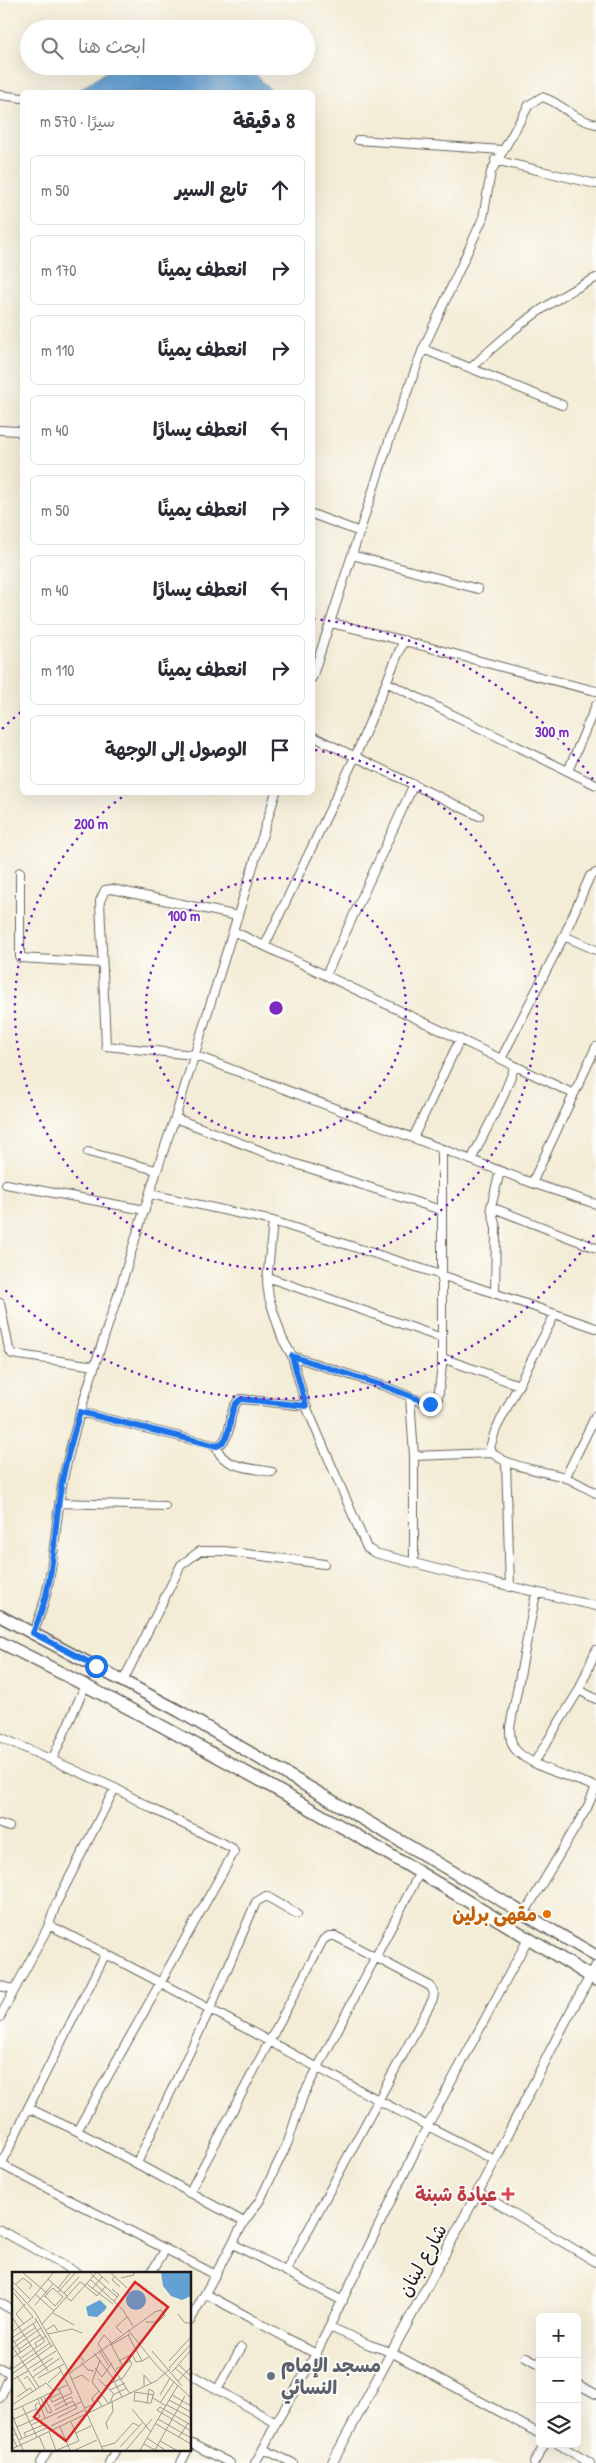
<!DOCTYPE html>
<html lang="ar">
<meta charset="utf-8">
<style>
:root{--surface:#fff;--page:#f2f2f3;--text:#2b2b33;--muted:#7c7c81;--line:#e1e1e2}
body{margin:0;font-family:"Patrick Hand","Playpen Sans Arabic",sans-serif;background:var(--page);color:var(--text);direction:rtl}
.controls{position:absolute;right:15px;bottom:15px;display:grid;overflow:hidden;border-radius:8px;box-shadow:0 5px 20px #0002}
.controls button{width:45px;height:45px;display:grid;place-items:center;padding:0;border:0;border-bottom:1px solid var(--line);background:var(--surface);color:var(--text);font:25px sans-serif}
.stop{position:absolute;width:15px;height:15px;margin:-11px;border:4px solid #1a73e8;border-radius:50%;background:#fff}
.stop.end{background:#1a73e8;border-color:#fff;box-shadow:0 1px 5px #0008}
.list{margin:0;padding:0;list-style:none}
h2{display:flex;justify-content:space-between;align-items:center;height:65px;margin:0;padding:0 20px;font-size:21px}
h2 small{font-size:16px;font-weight:400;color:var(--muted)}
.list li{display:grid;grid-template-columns:32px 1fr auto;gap:15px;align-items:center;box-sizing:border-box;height:70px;margin:0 10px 10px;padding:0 10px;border:1px solid var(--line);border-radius:8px}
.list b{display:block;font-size:19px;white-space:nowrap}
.list em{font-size:16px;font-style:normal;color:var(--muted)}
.icon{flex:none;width:28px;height:28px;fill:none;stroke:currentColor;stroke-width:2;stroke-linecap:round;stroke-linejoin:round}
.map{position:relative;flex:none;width:596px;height:2463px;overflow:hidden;direction:ltr}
.search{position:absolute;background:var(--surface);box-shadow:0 5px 20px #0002;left:20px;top:20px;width:295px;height:55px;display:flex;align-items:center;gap:12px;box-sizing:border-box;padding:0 18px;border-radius:28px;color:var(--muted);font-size:19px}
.panel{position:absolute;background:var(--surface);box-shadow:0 5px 20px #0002;left:20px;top:90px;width:295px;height:705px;border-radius:8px;direction:rtl}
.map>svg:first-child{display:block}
</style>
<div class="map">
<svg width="596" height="2463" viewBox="0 0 596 2463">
<rect width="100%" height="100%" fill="#fdfcf7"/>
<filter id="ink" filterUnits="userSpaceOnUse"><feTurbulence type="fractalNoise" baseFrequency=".02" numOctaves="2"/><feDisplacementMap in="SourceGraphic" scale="10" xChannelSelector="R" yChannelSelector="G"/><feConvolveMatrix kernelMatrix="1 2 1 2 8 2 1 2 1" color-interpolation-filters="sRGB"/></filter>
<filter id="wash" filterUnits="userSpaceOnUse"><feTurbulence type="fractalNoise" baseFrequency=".0096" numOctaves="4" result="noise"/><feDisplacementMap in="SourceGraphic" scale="20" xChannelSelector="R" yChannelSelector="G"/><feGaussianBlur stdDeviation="1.12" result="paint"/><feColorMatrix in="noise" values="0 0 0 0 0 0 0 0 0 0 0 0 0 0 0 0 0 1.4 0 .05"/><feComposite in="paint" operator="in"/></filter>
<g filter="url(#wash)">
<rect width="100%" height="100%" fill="#f3ecd6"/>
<path fill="#63a0d4" stroke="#405e78" d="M117 66H248L272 92H77L101 75Z"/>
</g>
<g filter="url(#ink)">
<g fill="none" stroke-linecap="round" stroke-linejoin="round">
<g stroke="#67655d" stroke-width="10">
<path id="minor" d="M0 95 22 98
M358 140 502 150
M495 160 596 184
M423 349 562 405
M471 368C508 332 549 300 596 278
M0 430 18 431 22 434
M312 514 360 532
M352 555 478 589
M331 623C420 643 507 670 596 691
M312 678 390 438 423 349 483 218 491 172 529 105 542 97C561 102 571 119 596 124
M388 683 596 785
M312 736 479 816
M568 771 596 705
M20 872V958L101 963
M238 916 112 889 105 890 100 901 106 1046 194 1055 532 1183 596 1204
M233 931 574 1094
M564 936 596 950
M265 945 355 757 404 640
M326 975 414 784
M501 1059 564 936 590 876 596 873
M175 1118 290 1162 441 1210
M413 1138 460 1039
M88 1152 156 1170
M471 1160 502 1099 515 1066
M532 1183 596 1047
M6 1184 145 1210
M150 1194 273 1221 441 1275 596 1328
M491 1207 596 1248
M273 1221 267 1282 269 1298 282 1338 292 1356 306 1406 367 1548 375 1553 461 1575 596 1606
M267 1277 442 1338
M495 1294 496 1228 491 1207 500 1171
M0 1303 9 1349 12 1354 95 1366
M555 1314 495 1431 490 1448C496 1466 546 1471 564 1477 575 1481 586 1488 596 1493
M292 1356 387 1387 427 1404 438 1399 442 1365V1150
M442 1358 519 1385
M410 1397 414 1456V1563
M80 1412 217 1446C236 1438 225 1408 241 1399L306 1406
M217 1446C220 1468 254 1468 272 1472
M414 1456 492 1453
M506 1462 510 1587
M565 1478 596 1415
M59 1503 165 1506
M536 1593 510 1727C510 1734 510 1743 515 1749 529 1767 575 1778 596 1787
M33 1633C58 1578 52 1523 66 1466 80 1407 100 1350 119 1292 137 1234 154 1175 175 1118L276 792
M596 1650 579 1690 596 1699
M123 1681 181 1565 200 1551H224L324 1564
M0 1737 115 1788 151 1808 224 1844 232 1848 234 1852 77 2131 28 2108 106 1953
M53 1758 85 1686
M534 1763 579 1690
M0 1824 9 1827
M524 1914 587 1808 596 1787
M49 1925C200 2000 344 2086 495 2160
M0 1986 14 1989
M0 2017 49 1925 56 1904 115 1788
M77 2131 244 2222
M137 2163 210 2009 256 1902 266 1896 297 1914
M0 2164 216 2275
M1 2165 28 2108
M478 2192 596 2262
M189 2193 323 1940 329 1936H335L430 1986 434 1992 433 1999 286 2271
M0 2230 77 2273
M233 2244 343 2301
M151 2273 165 2250
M206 2294 316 2354
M0 2303 14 2311
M190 2321 244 2222 260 2200 288 2142 303 2096 420 1872
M330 2327 370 2345 391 2352 540 2434
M526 2357 540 2364
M0 2368 14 2375
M190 2374 276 2423 263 2449 293 2463
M577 2384 596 2394
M217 2390 241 2348
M0 2398 11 2374 14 2363
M276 2423 316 2354 427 2127 529 1937
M190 2443 230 2463
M558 2444 590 2463
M41 2463 49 2449
M109 2463 116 2449
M181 2463 188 2449
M255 2463 263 2449
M534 2463 545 2444"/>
</g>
<g stroke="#67655d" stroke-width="11">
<path id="tertiary" d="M332 2463 495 2160 564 2024 596 1966"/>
</g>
<g stroke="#67655d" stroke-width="14">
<path id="primary" d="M0 1616 179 1711 596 1956
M0 1642C205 1744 402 1859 596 1980"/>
</g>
<use href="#minor" stroke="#fff" stroke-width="8"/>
<use href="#tertiary" stroke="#fff" stroke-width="9"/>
<use href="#primary" stroke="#fff" stroke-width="11"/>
</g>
</g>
<g fill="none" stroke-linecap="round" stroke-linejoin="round" filter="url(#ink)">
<path stroke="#1a73e8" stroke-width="6" d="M96 1666 33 1633C56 1582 52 1539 61 1487 65 1462 73 1437 80 1412L217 1446C236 1438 225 1408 241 1399L306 1406 292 1356 387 1387 430 1404"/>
</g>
<g fill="none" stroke="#7b2cbf" stroke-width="2.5" stroke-dasharray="2.5 5">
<circle cx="276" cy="1008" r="130"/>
<path d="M315 750A261 261 0 1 1 128 793"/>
<path d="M594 1235A391 391 0 0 1 2 1287M2 729A391 391 0 0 1 22 711M313 619A391 391 0 0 1 594 781"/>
</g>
<circle fill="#e8710a" stroke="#fdfcf7" stroke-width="2" cx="547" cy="1914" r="5"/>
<path fill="#e0444e" stroke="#fdfcf7" stroke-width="2" d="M505.5 2186.5h5v5h5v5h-5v5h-5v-5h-5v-5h5z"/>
<circle fill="#6b7280" stroke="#fdfcf7" stroke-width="2" cx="271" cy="2376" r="5"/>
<g text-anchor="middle" stroke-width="4" stroke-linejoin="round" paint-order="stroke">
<g font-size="19" font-weight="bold" fill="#c56008" stroke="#fdfcf7" text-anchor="end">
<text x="537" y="1921">مقهى برلين</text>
</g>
<g font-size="19" font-weight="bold" fill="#be3a42" stroke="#fdfcf7" text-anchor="end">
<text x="497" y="2201">عيادة شبنة</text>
</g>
<g font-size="19" fill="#1c1c1c" stroke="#fdfcf7">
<text transform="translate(422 2260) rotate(-61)" y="7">شارع لبنان</text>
</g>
<g font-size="19" font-weight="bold" fill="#5b616d" stroke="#fdfcf7" text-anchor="start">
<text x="281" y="2372">مسجد الإمام<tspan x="281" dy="22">النسائي</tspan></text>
</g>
</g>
<g transform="translate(12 2272)">
<rect width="179" height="179" fill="#f3ecd6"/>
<path d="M149 0H179V24L170 28 159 24 151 14ZM114 28a10 10 0 1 1 20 0a10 10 0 1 1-20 0ZM88 28 95 35 92 39 85 45 76 44 74 35Z" fill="#63a0d4"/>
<path fill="none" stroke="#9d998c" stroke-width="1" d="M10 0 36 22M85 0 97 11M98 0 115 16M79 2 105 25M103 4 100 8 108 15M109 6 122 3V0M36 7 55 24M79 8 111 38 121 54M0 9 18 27M4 12 11 6 20 13 17 17M75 12 101 32M73 14 85 24 93 15M0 15 23 40 53 92 91 178M46 16 59 0M80 17 90 5M100 17 107 23 102 29M0 19 21 45 0 60M46 20 64 0M52 21 67 5M23 22 42 39M33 24 43 34 51 25M32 25 41 16 51 25M54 25 59 29 85 0M16 31 42 0M23 33 41 12M41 41 62 53M166 42 173 51H179M0 45 36 99M23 46 40 75M12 52 4 42 13 32M21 52 33 70M30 52 68 10 73 13M34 58 42 53 46 59M116 58 145 94 179 126M110 61 104 55 115 45M36 62 60 57 70 61M116 63 130 89 137 85M2 70 23 56M98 70 110 93M99 70 92 63 86 72 118 122M99 73 118 62M0 74 27 115M25 75 23 71 34 64M1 76 29 56M7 77 28 63M87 78 97 94M140 79 170 114M9 81 0 66 25 49M82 81 103 109M0 86 19 73M9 86 32 70M88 88 80 110 97 132M72 89 68 84 73 76M107 89 120 82 124 90 130 89M157 89 179 65M69 90 76 98 82 99M166 92 179 104M47 95 60 121 40 130 38 126 49 121M83 96 90 105 100 91M157 96 179 72M163 96 179 110M0 97 38 71M16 97 44 79M104 97 118 89M21 99 41 86M160 100 179 78M58 101 143 40 149 38 153 43 146 50H134M0 102 41 73M5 104 15 119M21 105 48 86M26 106 52 92M12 107 15 104 24 117M61 107 70 103 77 109M86 107 102 122M110 107 120 92 116 85M0 108 16 99M102 109 110 125M166 109 179 95M36 111 49 99M93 114 110 106M132 114V103L139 111M47 117 55 134M98 118 113 111M123 120 122 129H126L135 131H139L142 120 137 117 135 131M123 120 142 123M148 123 158 106M160 123 179 134M5 125 18 116 21 120M32 125 40 140M29 126 36 141 40 140M141 126 154 134M26 127 33 146M157 128 179 140M26 131 23 133 28 145M98 131 101 123 115 116M148 131 162 110M0 133 34 111 42 119M155 133 179 146M10 134 25 165M42 134 59 125 61 127M90 135 85 126 91 123M73 136 82 132 80 126 87 119M120 137 139 160M2 138 55 113M43 138 61 129 65 136 45 146M0 143 10 167M2 147 24 137M146 147 179 166M144 152 179 172M0 153 11 178M19 153 69 130M179 153 148 135 145 138 179 159M39 154 72 138M5 155 28 145M48 155 58 178M96 157 94 151 101 139 100 130M37 160 44 178M64 161 79 154M4 162 0 164 5 175M27 164 33 178M14 165 12 161 33 152M167 165 176 151M135 166 153 178M7 168 37 155M148 169 164 178M132 172 143 178 173 124M89 175 103 171 121 151 127 154M108 175 130 151M0 177 144 109 158 97M45 178 67 169 59 150M63 178 85 168M114 178 140 147M128 178 166 113"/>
<path fill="#d62828" fill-opacity="0.15" stroke="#d62828" stroke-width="2.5" d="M123 10 156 35 54 169 22 145Z"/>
<rect width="179" height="179" fill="none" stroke="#1c1c1c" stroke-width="2.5"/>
</g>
<circle cx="276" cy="1008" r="8" fill="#7b2cbf" stroke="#fdfcf7" stroke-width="2.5"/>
<g font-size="15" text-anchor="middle" font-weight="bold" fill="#7b2cbf" stroke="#fdfcf7" stroke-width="4" stroke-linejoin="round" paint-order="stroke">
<text x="552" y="737">300 m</text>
<text x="91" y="829">200 m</text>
<text x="184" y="921">100 m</text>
</g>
</svg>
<div class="controls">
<button>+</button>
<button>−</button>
<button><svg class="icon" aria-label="layers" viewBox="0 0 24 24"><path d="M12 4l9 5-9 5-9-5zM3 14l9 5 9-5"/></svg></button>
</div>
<div class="stop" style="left:96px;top:1666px"></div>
<div class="stop end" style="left:430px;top:1404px"></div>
<div class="search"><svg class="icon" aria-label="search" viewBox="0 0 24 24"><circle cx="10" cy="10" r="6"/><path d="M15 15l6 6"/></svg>ابحث هنا</div>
<section class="panel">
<h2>8 دقيقة<small>سيرًا · 570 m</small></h2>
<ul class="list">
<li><svg class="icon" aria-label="ahead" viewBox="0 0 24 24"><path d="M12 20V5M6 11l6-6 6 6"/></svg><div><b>تابع السير</b></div><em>50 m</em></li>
<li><svg class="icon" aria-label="right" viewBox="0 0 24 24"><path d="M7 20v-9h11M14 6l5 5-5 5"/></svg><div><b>انعطف يمينًا</b></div><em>170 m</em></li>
<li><svg class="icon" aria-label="right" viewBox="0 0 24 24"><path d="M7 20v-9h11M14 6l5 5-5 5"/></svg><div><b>انعطف يمينًا</b></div><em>110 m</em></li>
<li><svg class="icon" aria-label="left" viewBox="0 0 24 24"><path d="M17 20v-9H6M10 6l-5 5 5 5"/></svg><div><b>انعطف يسارًا</b></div><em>40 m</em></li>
<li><svg class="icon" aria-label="right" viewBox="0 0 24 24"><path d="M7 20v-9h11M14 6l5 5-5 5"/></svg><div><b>انعطف يمينًا</b></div><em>50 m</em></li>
<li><svg class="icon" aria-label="left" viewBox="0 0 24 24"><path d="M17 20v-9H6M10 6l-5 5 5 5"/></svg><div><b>انعطف يسارًا</b></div><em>40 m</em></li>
<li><svg class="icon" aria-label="right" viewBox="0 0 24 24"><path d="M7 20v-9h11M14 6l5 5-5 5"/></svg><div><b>انعطف يمينًا</b></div><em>110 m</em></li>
<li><svg class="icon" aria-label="arrive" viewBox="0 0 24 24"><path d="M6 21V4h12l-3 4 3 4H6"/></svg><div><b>الوصول إلى الوجهة</b></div></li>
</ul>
</section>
</div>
